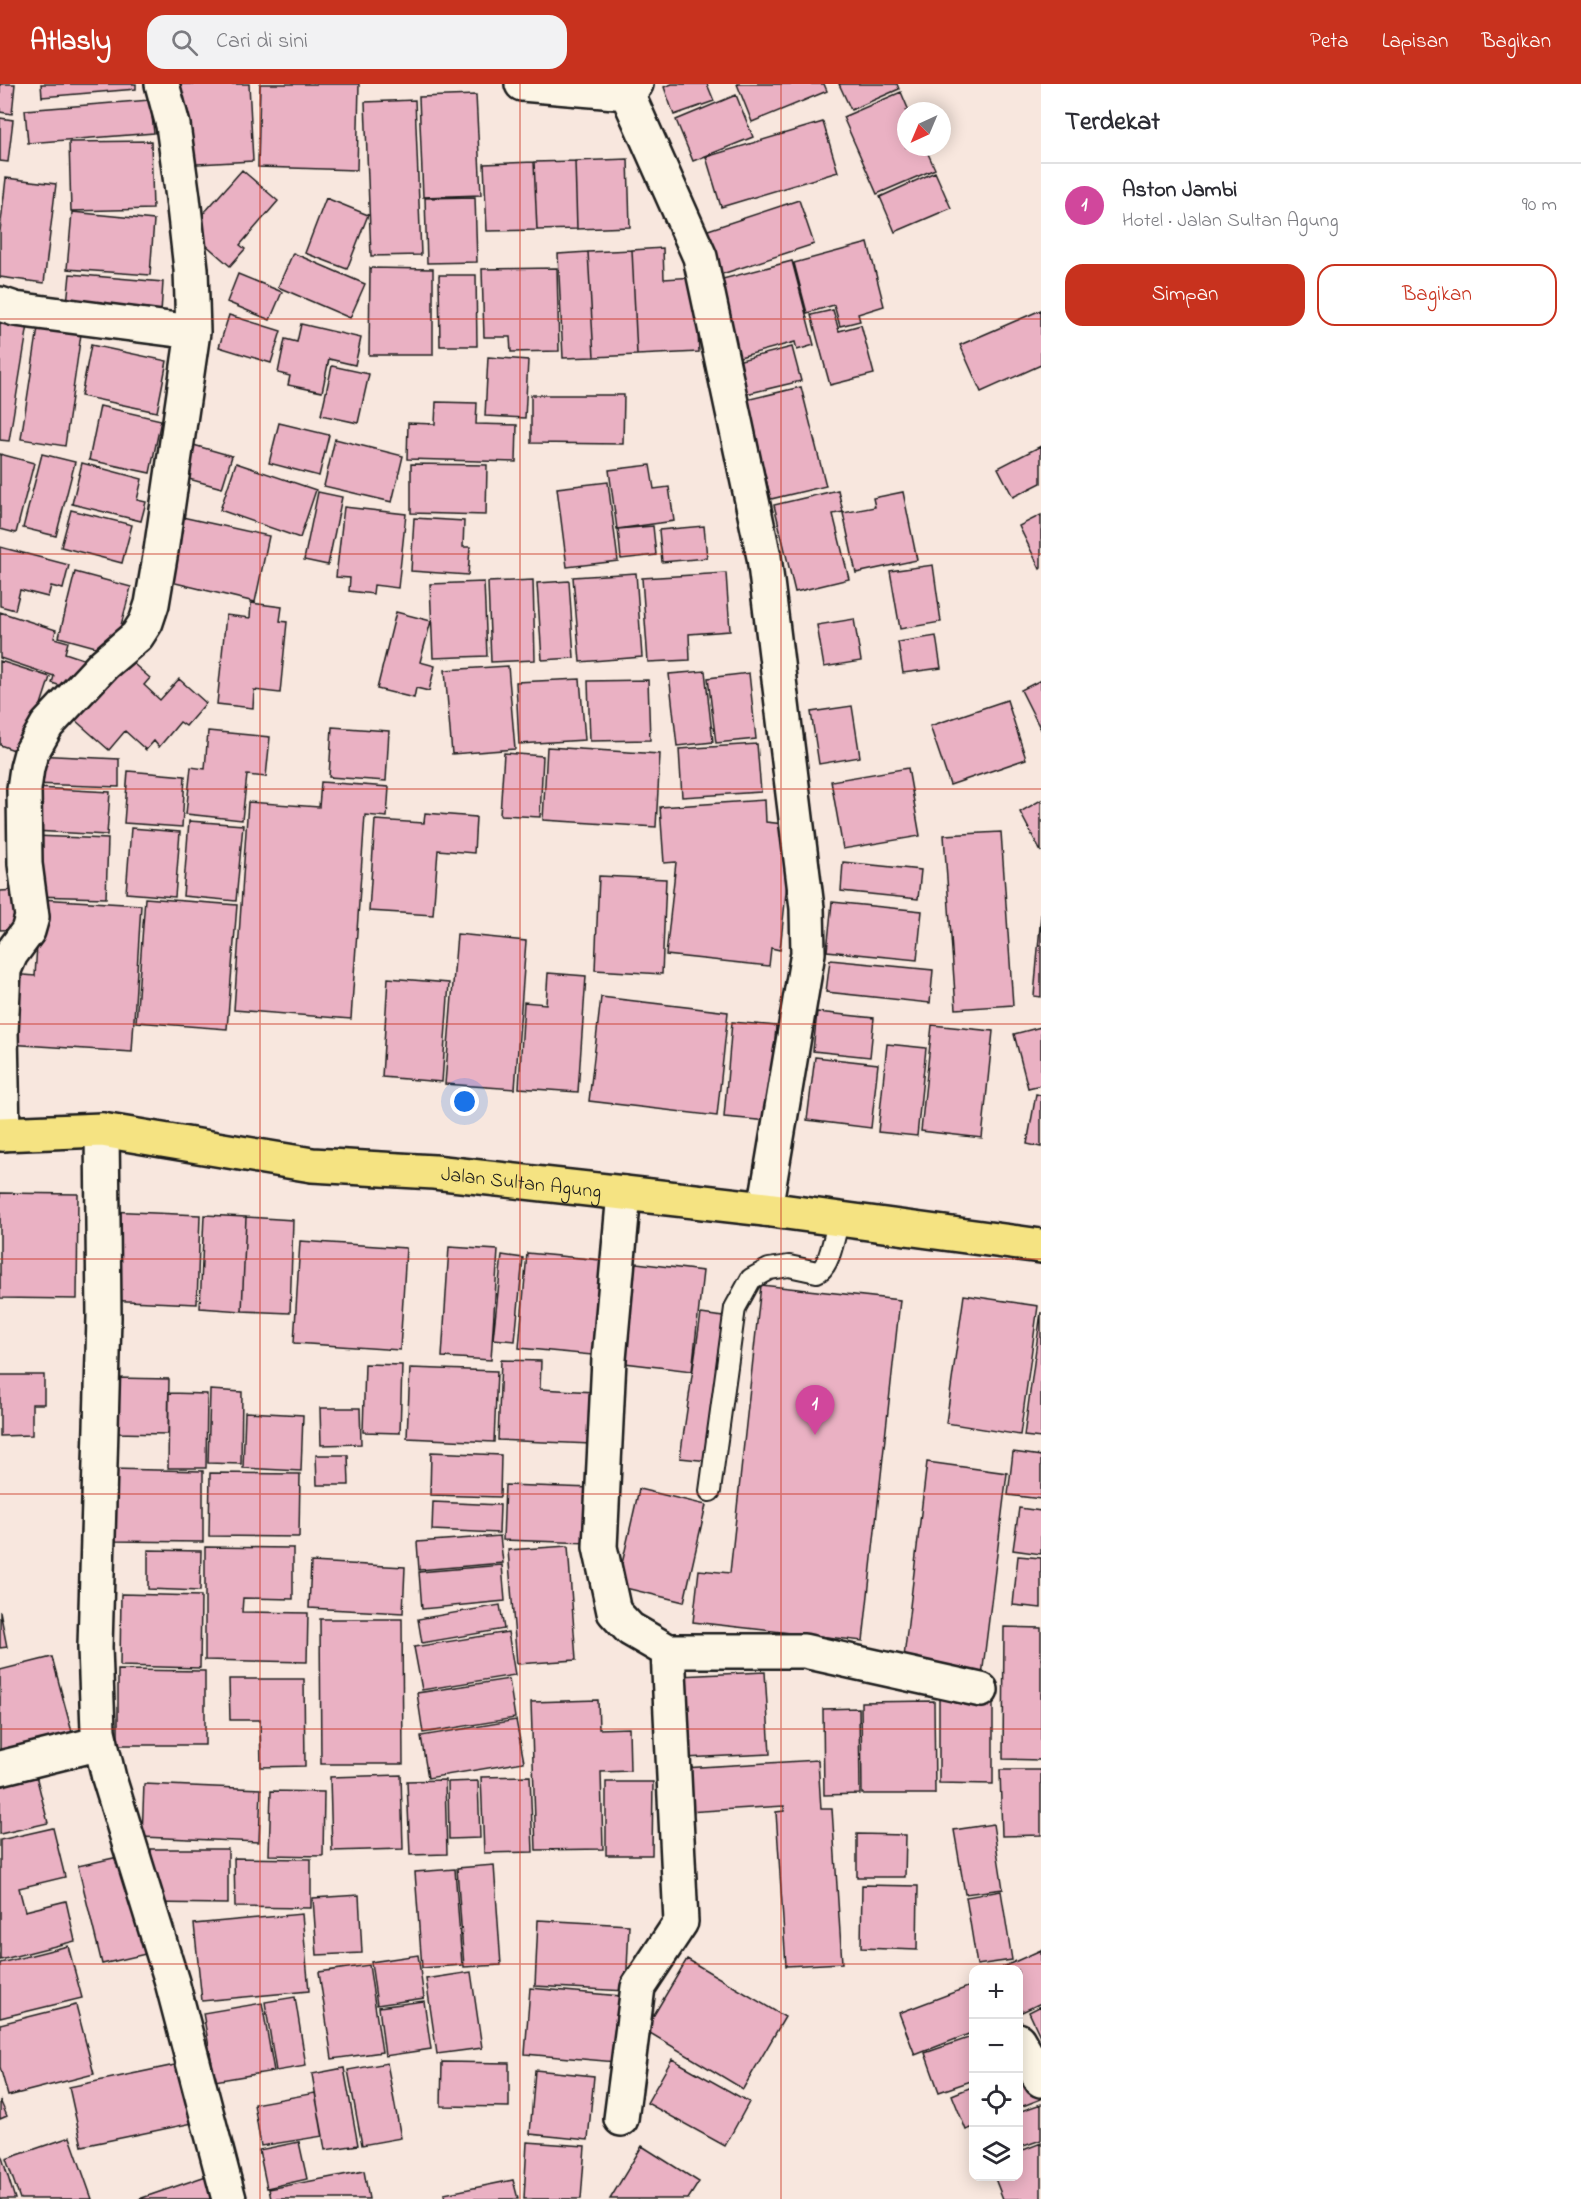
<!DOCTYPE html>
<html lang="id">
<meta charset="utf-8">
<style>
:root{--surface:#fff;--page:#f2f2f3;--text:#2b2b33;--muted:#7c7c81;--line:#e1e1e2;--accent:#c8321e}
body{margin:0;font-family:"Indie Flower",sans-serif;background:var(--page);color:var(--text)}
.controls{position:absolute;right:18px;bottom:18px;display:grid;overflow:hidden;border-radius:12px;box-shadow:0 3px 15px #0003}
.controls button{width:54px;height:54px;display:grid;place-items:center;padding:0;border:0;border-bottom:2px solid var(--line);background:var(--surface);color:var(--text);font:30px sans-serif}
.compass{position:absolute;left:897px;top:18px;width:54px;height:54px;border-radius:50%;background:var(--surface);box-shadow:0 3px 15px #0003;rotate:224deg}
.you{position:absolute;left:465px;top:1018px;width:21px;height:21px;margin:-15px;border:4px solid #fff;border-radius:50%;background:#1a73e8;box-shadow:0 0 0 9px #1a73e833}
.badge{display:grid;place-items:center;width:39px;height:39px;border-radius:50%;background:var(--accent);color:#fff;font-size:20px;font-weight:700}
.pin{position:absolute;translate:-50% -50px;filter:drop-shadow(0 2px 3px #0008)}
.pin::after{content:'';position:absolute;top:32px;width:21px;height:18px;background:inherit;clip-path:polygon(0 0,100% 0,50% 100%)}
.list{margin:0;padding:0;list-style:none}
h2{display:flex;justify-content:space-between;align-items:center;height:78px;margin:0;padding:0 24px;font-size:26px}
h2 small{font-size:20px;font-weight:400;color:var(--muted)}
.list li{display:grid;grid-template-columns:39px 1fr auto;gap:18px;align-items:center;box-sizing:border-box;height:84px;padding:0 24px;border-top:2px solid var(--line)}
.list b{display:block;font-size:22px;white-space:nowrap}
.list p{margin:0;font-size:20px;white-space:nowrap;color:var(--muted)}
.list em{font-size:20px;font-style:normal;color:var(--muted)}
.actions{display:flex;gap:12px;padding:18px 24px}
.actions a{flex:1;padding:14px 0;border:2px solid var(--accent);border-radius:18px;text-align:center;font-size:21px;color:var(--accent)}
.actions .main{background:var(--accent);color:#fff}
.icon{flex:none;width:33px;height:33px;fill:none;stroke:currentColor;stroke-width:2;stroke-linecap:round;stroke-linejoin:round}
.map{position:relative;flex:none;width:1041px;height:2115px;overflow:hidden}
header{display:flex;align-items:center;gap:36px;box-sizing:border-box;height:84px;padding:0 30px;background:var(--accent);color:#fff}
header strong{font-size:28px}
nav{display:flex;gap:33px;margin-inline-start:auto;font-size:21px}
.search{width:420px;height:54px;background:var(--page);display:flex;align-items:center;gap:15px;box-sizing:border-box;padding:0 21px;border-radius:18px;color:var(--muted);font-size:22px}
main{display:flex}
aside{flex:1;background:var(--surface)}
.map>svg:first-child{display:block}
</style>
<header>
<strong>Atlasly</strong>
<div class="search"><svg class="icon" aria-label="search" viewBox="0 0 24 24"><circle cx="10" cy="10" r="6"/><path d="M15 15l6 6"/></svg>Cari di sini</div>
<nav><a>Peta</a><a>Lapisan</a><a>Bagikan</a></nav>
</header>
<main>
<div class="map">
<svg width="1041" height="2115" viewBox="0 0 1041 2115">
<rect width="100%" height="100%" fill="#f8e7de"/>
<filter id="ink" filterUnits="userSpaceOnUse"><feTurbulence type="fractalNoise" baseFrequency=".0167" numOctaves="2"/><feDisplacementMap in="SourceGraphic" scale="12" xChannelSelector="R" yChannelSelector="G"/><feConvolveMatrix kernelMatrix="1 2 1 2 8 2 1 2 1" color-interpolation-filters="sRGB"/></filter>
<g filter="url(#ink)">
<path fill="#eab1c3" stroke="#1c1c1c" stroke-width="1.5" d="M0 0H15L12 30 0 28Z
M41 0H136V5L42 13Z
M175 0H249L253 77 179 81Z
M260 0H359L357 86 258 83Z
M672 0H707L714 17 674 31 664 3Z
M737 0H824L827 7 752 38Z
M839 0H897L899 5 851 26Z
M901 8 909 27H906V63H925L935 85 877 110 843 33Z
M476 11 481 111 423 113 419 13Z
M736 11 753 53 693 77 676 36Z
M150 16 154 49 28 59 25 26Z
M415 16 421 171 371 172 365 18Z
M0 34 13 36 8 78 0 77Z
M823 38 838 88 721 123 706 73Z
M151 57 153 125 71 127 69 58Z
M628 75 630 143 577 145 575 77Z
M575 77 577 145 537 146 534 78Z
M534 78 537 146 487 147 484 80Z
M242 86 278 117 240 161 245 165 230 182 189 146Z
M935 88 951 124 895 148 880 113Z
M6 94 56 100 44 199 0 193V147Z
M475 113 477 178 427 179 425 114Z
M326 114 368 131 347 185 305 169Z
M799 116 814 160 719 191 705 147Z
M72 128 154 136 150 191 67 185Z
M868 159 884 222 858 230 860 237 840 242 834 221 807 229 794 179Z
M663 164 664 195 695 193 699 268 637 271 632 166Z
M632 166 637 271 594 273 588 168Z
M588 168 594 273 563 274 558 170Z
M293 169 365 200 350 234 278 203Z
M792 177 814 261 797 266 795 258 736 274 715 197Z
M370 184 433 185V271H369Z
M557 184 559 267 511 268 510 253H484L482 185Z
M70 190 163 198 161 229 67 220Z
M238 190 282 208 270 236 227 218Z
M439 191H476L477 262H440Z
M833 226 839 247 861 241 874 290 830 301 811 231Z
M1041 226V281L981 308 960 261Z
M229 231 281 247 271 279 219 263Z
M0 237 28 241 9 357 0 356Z
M301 240 361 254 355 281 329 275 322 308 288 301 290 292 278 289 285 255 297 258Z
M38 244 81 250 65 362 21 355Z
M91 261 167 277 157 328 81 312Z
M792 263 801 297 746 310 737 277Z
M488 273 528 276 525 334 485 332Z
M332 282 369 290 358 339 321 331Z
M801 303 826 402 771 415 746 316Z
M531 311H624L623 360 531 359Z
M436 318 477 319 476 340 517 341 516 378 407 375 408 339 435 340Z
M100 322 161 336 150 389 89 376Z
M279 339 329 351 319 392 269 379Z
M335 355 403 372 392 418 324 402Z
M183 358 232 372 222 404 174 391Z
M1041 362V399L1013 413 998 384Z
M0 370 34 379 16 449 0 445Z
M42 370 75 378 56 452 23 444Z
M82 379 142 395 137 416 146 418 141 437 72 420Z
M236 379 316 406 300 454 220 426Z
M411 380 487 381 486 431 411 429Z
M650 381 654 405 669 403 674 437 617 445 609 386Z
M608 398 618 477 567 483 557 404Z
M838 406 843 428 833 430 849 495 795 508 774 421Z
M318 408 342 413 328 481 304 476Z
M903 408 917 476 856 489 843 429 875 423 873 414Z
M344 423 406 430 398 504 374 501 373 510 349 507 350 494 336 493Z
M71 426 132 441 122 479 61 463Z
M1041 431V484L1040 485 1019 442Z
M182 433 269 452 255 518 167 497Z
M414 434 464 437 463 463H470L468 491 411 487Z
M653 442 656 471 621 475 618 445Z
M704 442 707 474 662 478 659 446Z
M0 463 69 481 63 505 51 502 48 513 20 506 15 526 0 522Z
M933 481 941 538 900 545 890 487Z
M75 488 131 503 114 568 59 553Z
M636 489 642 573 580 578 573 493Z
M726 489 730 547 689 550 690 576 648 578 642 494Z
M533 496 535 576 491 578 488 498Z
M569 497 574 574 542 576 537 499Z
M484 498 487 572 433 574 430 500Z
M251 519 282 523 280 537 287 538 280 609 254 606 253 624 217 620 226 531 250 534Z
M0 528 56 546 54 554 68 558 65 569 86 576 76 607 52 599 54 592 0 574Z
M396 528 431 537 420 578 435 582 429 607 416 604 414 614 377 605Z
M854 535 861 577 824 583 817 541Z
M936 552 941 584 903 589 898 558Z
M120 568 150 594 144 601 160 616 179 595 206 619 186 642 180 638 159 663 154 657 146 666 125 647 109 666 75 636 91 618 84 610Z
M0 577 50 593 25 670 0 661Z
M508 582 515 665 452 670 445 586Z
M705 587 713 658 677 662 669 590Z
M749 589 756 655 716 659 708 594Z
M580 595 585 656 519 660 516 598Z
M648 596 650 656 590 657 588 597Z
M1041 596V646L1021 606Z
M1007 616 1026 675 950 701 930 642Z
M852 622 860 673 819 680 811 628Z
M332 643 389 647 386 697 329 693Z
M208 647 270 653 266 693 247 691 242 736 186 730 191 683 205 685Z
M757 660 761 708 682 713 679 665Z
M547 663 660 670 656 743 543 736Z
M504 669 543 672 540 733 500 731Z
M34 671 119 675V703L33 700Z
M908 684 920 752 843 765 831 697Z
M128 687 185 692 182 743 124 739Z
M321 698 389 703 387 733 365 731 351 935 234 926 248 718 319 723Z
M37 704 110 708 107 751 34 747Z
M765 716 766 738 793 741 780 866 771 864 769 882 666 871 676 778 664 779 660 723Z
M1041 716V768L1020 728Z
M425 729 476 733 474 769 438 766 433 831 369 827 375 736 424 739Z
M189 737 243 741 236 817 183 812Z
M131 744 180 748 175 813 126 809Z
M1001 748 1013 921 956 925 944 751Z
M35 752 108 755 106 814 32 812Z
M843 778 921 786 918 815 841 807Z
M599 792 666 795 662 890 595 886Z
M17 806 20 845 0 846V807Z
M145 814 237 821 227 945 136 938Z
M40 815 141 821 132 968 8 960 12 890 35 892Z
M832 818 922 827 917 876 827 867Z
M1041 830V913L1034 912Z
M457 850 526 857 515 1005 445 1000Z
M830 876 933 886 930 919 826 908Z
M548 889 586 892 578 1008 519 1004 524 918 546 920Z
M388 894 449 899 442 998 382 993Z
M601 913 728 928 717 1032 589 1017Z
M817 928 874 934 870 973 813 967Z
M732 938 776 942 769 1037 724 1033Z
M932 941 993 947 982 1054 921 1047Z
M1041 943V1001L1028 1004 1014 950Z
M887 960 926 964 917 1052 878 1048Z
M815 973 878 980 871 1044 807 1036Z
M1036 1010 1041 1011V1063L1027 1060Z
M0 1109 78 1110 77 1215 0 1214Z
M107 1127 200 1131 197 1220 104 1216Z
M204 1131 246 1133 242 1227 200 1224Z
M246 1133 293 1136 290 1229 242 1227Z
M300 1157 406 1164 400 1266 294 1259Z
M449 1163 498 1166 491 1276 442 1273Z
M527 1169 601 1176 592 1271 519 1264Z
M502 1171 523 1174 515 1257 493 1255Z
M628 1178 703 1187 692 1287 616 1278Z
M761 1201 900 1216 863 1557 693 1538 699 1486 730 1489Z
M964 1211 1038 1222 1020 1351 946 1339Z
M1041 1228V1354L1024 1352Z
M701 1230 730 1234 709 1377 680 1374Z
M501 1276 541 1277 540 1305 595 1308 592 1360 498 1356Z
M365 1280 402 1281 400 1349 363 1348Z
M410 1284 497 1287 494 1358 407 1354Z
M0 1291H44V1320H32V1351L0 1352Z
M115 1294 169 1295 168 1350 114 1349Z
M210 1306 242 1308 241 1380 208 1379Z
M169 1309 207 1310 206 1384H168Z
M320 1324H360L361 1360 321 1361Z
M245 1328 303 1331 301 1387 243 1384Z
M431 1368 501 1371 500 1413 430 1411Z
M1013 1368 1041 1372V1415L1008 1411Z
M316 1371H348L349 1401H317Z
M927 1378 1007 1389 982 1592 903 1582Z
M110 1385 203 1387V1458L110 1457Z
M210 1389 300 1390 299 1453 209 1452Z
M505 1401 592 1404 591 1459 503 1456Z
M639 1405 706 1421 684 1518 617 1502Z
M433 1418 500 1421 499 1449 432 1446Z
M1019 1424 1041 1427V1470L1013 1466Z
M500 1452 503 1479 419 1486 417 1458Z
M568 1462 576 1576 517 1580 508 1466Z
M205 1463 293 1464V1515L243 1514 242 1528 308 1529 307 1578 205 1576Z
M148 1466 201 1467 200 1507 148 1505Z
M1018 1472 1041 1474V1524L1013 1521Z
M311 1478 405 1483 403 1529 309 1524Z
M502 1481 505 1517 422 1525 419 1488Z
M121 1510 201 1512 200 1584 120 1582Z
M500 1521 504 1545 422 1559 418 1535Z
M0 1527 7 1563 0 1564Z
M320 1535H402L403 1680H321Z
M1004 1543 1041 1544V1676L1003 1675Z
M508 1548 515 1591 422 1606 414 1563Z
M52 1573 73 1652 0 1670V1586Z
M118 1586 205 1587V1661H118Z
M765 1588 770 1670 684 1674 679 1592Z
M229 1595H304L305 1682 261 1683 260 1636H230Z
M509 1595 515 1634 423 1649 417 1609Z
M939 1614 993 1615V1700L939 1699Z
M598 1616 599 1645 629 1644 630 1687 601 1688 603 1765 536 1766 531 1618Z
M934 1617 935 1710H862L861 1618Z
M859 1624 860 1710 824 1711 823 1625Z
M516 1636 524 1678 428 1694 421 1652Z
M818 1676 821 1725H832L842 1879 786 1882 776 1728 784 1727V1722L687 1728 684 1684Z
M1000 1686H1041V1751L1002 1752Z
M35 1687 48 1739 0 1750V1695Z
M401 1691 403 1765 332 1767 330 1693Z
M530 1692 533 1768 484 1769 481 1693Z
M445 1696 447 1770 410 1771 407 1697Z
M478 1697 480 1754 449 1755 448 1698Z
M606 1698H653L652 1771H606Z
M144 1700 261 1705 259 1758 142 1753Z
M271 1707 324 1708 323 1772 269 1771Z
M993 1740 1003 1805 965 1810 954 1746Z
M53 1744 65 1793 19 1804 25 1827 66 1817 75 1857 0 1876V1756Z
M857 1750 906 1751 905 1793H857Z
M151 1765H228V1820L151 1819Z
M127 1771 150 1869 102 1880 78 1782Z
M234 1774 311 1775V1824L235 1823Z
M494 1781 501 1881 464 1883 457 1784Z
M455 1785 462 1881 422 1884 415 1788Z
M862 1801 918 1802 917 1866 861 1864Z
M1001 1807 1012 1876 977 1881 966 1813Z
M359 1811 362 1869 317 1871 313 1814Z
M302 1830 309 1907 202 1917 194 1840Z
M538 1836 629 1841 626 1907 535 1902Z
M68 1862 82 1914 0 1934V1879Z
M1041 1866V1919L1022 1928 1018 1920V1886H1004L1003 1883Z
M418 1871 424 1914 377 1921 371 1878Z
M687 1875 785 1933 743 2005 645 1946Z
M369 1881 382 1968 332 1975 319 1888Z
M471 1888 482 1964 437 1970 426 1895Z
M973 1901 974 1948 915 1971 899 1929Z
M530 1904 621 1912 616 1978 525 1970Z
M295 1913 306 1982 276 1987 265 1918Z
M424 1917 431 1965 385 1972 379 1923Z
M262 1919 274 1987 215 1997 203 1929Z
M76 1921 94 1990 8 2012 0 1983V1940Z
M1041 1922V1954L1029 1928Z
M974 1952V1996L939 2008 925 1969Z
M672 1975 749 2018 725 2062 647 2019Z
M442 1978 509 1979V2023L441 2022Z
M387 1979 401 2054 362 2061 348 1986Z
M180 1980 193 2039 82 2062 69 2003Z
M1027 1980 1041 2015 1018 2024V1984Z
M344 1984 358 2061 325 2066 312 1990Z
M535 1986 594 1992 588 2056 530 2050Z
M974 2002V2043L966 2046 952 2011Z
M315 2009 323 2052 261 2062 254 2020Z
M0 2016 7 2032 0 2035Z
M1041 2020V2056L1018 2064V2028Z
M70 2053 92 2115H20L6 2075Z
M299 2058 307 2095 267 2104 259 2066Z
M527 2058 585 2062 581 2115H524Z
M1041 2059V2115H1003L994 2092H1018V2068Z
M642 2062 699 2098 688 2115H610Z
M0 2067 15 2115H0Z
M364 2087 369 2115H271L269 2105Z
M206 2092 214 2115H139Z
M513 2096 518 2115H445L444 2110Z"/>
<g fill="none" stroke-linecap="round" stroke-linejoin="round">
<g stroke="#1c1c1c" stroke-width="24">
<path id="service" d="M710 1407 735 1224 751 1195 769 1185 789 1182 817 1188C830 1184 835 1148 839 1135"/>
</g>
<g stroke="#1c1c1c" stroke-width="38">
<path id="minor" d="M522 0 627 9 636 0
M625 0 627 9 700 173 764 473 807 824 808 869 765 1125
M0 220 15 225 193 248
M102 1046 104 1233 95 1563 98 1647 109 1694 172 1898 229 2115
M3 1050 1 948 4 886 11 870 28 847 32 833 25 780 24 705 27 684 31 669 47 641 104 580 137 552 146 538 152 520 161 467 193 248 191 185 183 114 173 41 162 0
M668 1567H804L981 1606
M0 1684 101 1659
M1018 1956 1041 1996
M621 2035 638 1903 681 1838 668 1567 630 1545 614 1528 600 1463 609 1275 624 1109"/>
</g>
<g stroke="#1c1c1c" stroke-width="38">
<g id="trunk">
<path id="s1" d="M0 1050 102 1046 312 1081 434 1088 624 1109 765 1125 1041 1162"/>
</g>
</g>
<use href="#service" stroke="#fcf5e5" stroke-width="20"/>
<use href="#minor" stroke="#fcf5e5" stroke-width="33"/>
<use href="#trunk" stroke="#f5e382" stroke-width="33"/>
</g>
</g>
<path fill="none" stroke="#c8321e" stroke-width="1.5" stroke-opacity="0.55" d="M260 0V2115M520 0V2115M781 0V2115M0 235H1041M0 470H1041M0 705H1041M0 940H1041M0 1175H1041M0 1410H1041M0 1645H1041M0 1880H1041"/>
<g text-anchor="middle" stroke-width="4.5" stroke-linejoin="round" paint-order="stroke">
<g font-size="20" fill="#1c1c1c" stroke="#fcf5e5">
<text dy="7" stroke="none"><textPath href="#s1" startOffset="525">Jalan Sultan Agung</textPath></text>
</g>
</g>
</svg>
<div class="controls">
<button>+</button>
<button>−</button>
<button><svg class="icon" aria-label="locate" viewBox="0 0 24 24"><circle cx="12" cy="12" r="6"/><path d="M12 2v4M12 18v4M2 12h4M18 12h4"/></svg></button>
<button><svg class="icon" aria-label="layers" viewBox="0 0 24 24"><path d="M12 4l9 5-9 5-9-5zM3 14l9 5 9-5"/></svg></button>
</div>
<svg class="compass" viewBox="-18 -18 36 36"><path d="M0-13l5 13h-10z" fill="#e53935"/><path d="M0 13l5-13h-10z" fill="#7c7c81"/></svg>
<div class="you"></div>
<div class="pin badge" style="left:815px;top:1351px;background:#d1479c">1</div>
</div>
<aside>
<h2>Terdekat<small></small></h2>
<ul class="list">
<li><span class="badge" style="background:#d1479c">1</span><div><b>Aston Jambi</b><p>Hotel · Jalan Sultan Agung</p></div><em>90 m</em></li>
</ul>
<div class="actions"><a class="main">Simpan</a><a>Bagikan</a></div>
</aside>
</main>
